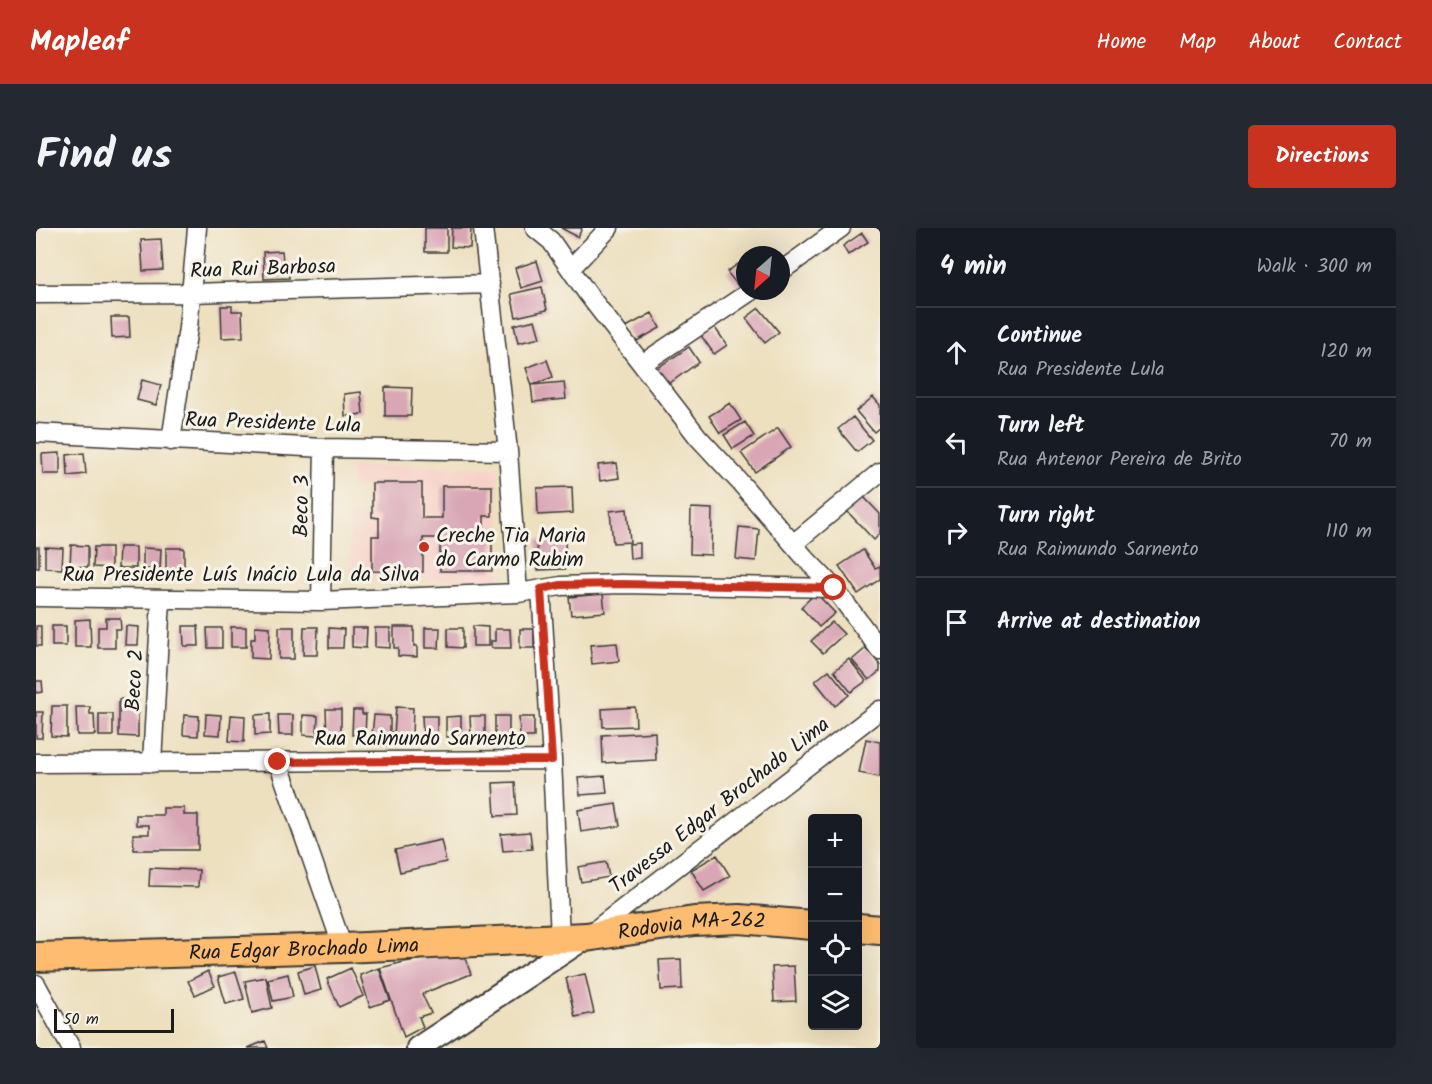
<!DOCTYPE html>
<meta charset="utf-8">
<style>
:root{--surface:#171b24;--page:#242831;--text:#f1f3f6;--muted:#9ea1a6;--line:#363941;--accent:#c8321e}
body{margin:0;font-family:Kalam,sans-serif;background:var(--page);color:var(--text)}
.controls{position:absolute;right:18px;bottom:18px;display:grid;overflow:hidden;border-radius:6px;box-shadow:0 6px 24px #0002}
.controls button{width:54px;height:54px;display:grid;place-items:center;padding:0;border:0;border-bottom:2px solid var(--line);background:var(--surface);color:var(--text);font:30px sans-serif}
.compass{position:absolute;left:700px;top:18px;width:54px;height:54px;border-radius:50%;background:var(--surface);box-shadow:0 6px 24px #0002;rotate:207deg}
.scale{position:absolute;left:18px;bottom:15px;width:120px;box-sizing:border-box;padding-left:6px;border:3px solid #1c1c1c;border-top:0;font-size:16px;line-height:21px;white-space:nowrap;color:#1c1c1c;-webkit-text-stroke:4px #f7f3e8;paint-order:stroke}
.stop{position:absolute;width:18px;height:18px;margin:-14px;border:4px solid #c8321e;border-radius:50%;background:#fff}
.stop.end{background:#c8321e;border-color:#fff;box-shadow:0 2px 6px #0008}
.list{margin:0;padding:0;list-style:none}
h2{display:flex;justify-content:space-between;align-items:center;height:78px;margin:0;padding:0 24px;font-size:26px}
h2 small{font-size:20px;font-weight:400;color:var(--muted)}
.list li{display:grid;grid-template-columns:39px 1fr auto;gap:18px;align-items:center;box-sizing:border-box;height:90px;padding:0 24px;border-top:2px solid var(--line)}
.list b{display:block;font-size:22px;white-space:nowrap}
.list p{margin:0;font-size:20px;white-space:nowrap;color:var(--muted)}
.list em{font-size:20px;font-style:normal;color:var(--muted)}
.icon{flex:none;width:33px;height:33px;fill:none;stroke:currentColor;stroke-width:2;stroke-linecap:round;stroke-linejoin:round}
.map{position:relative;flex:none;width:844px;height:820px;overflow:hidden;border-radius:6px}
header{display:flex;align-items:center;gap:36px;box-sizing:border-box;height:84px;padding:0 30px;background:var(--accent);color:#fff}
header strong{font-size:28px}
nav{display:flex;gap:33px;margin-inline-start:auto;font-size:21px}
.intro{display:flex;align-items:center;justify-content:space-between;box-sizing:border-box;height:144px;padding:0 36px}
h1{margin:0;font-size:42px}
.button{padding:15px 27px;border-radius:6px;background:var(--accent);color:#fff;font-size:21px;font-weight:700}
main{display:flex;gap:36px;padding:0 36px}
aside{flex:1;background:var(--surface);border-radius:6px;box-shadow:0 6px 24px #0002}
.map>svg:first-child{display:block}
</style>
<header>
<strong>Mapleaf</strong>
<nav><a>Home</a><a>Map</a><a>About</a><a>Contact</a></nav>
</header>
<div class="intro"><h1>Find us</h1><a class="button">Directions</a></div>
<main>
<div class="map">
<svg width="844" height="820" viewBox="0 0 844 820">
<rect width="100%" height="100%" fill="#f7f3e8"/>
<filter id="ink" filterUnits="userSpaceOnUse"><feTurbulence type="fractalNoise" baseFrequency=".0167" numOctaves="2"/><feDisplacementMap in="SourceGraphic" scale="12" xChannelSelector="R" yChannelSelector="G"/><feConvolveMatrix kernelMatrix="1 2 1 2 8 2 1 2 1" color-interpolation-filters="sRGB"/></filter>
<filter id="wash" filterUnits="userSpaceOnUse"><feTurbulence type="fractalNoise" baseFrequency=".008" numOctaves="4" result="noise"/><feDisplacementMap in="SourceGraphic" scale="24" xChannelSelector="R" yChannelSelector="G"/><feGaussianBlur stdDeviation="1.35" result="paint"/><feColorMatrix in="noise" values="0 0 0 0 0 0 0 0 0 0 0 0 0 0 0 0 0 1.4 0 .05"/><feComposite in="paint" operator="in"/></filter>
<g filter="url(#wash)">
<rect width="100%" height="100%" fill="#ede0bf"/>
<path fill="#f7d1c7" d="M315 238 463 239V352L314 351V288H331V259L315 258Z"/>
<g id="blocks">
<path fill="#d9a6b6" d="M389 0H411V24H389Z
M416 0H435L434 20 415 19Z
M525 0H546L542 9Z
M826 5 832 14 812 27 807 18Z
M125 11 127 42 107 43 105 12Z
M246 23 247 33H252L253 50 228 51 227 24Z
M501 33 507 53 485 60 479 40Z
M702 36 709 45V55L703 59 691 44Z
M506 59 511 82 480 89 475 66Z
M185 78H196V83H206L207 109 186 110Z
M723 80 743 104 729 115 710 90Z
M616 85 624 100 599 114 590 99Z
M75 89H93L94 109 76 110Z
M499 92 504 110 482 115 478 97Z
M677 97 691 117 678 126 664 106Z
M653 119 663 134 631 157 620 141Z
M511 132 517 149 496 157 490 140Z
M106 152 125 157 120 177 101 172Z
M528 154 530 171 497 174 495 157Z
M349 159 376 160 375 188H349Z
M325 164 327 186 309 188 308 166Z
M837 169 844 177V199L838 204 820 183Z
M694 175 705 192 684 205 673 188Z
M817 189 836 212 821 224 802 201Z
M709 194 718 208 697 221 688 207Z
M742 200 755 219 719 244 705 225Z
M24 225V246H7L6 226Z
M48 225 50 246 32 248 31 227Z
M581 235 583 250 564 253 562 237Z
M336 255H386V290H406V258H456V288H448V310H456V343H404V310H387V344L336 343V308H343V290L336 289Z
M536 259 537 285 502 287 501 260Z
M826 267 844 286V306L838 312 810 282Z
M655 280 676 281 675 327 654 326Z
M591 281 594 314 577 315 574 283Z
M703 299 723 301 720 333 700 331Z
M529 311 530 341 502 342 501 312Z
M604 315V330L594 331 593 316Z
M35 317 52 318V339L34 338Z
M0 319H3V340H0Z
M9 319 27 320 26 341 9 340Z
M58 319H75V340L57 339Z
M83 319H100V340H82Z
M107 320 125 321 124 341H107Z
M130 320H148V341H130Z
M827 322 839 340 844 338V351L822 366 803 338Z
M780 365 799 385 783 399 765 379Z
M567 366 569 384 535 387 533 369Z
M70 390H84L85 401H79V420H62V399H70Z
M54 391 55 419H39V392Z
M796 394 808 406 787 425 775 413Z
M0 398H5V418H0Z
M16 398H30V418H16Z
M90 398 103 399 102 417H89Z
M147 398H162L163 418H148Z
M219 398 234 399 233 431 215 430V411H219Z
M437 398 452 399V418H437Z
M195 399H210V419H195Z
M243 399H258V431H243Z
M268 399H282L281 427H267Z
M358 399H378V418H381V429L362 428V420H358Z
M171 400H186V420H172Z
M293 400 308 401 307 420H293Z
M316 400H331L330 420 316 419Z
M339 400H354V420L339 419Z
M389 400H404L403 420H389Z
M412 400H427V420L412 419Z
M459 401H474L475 420H455V413H459Z
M484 401H498V420H484Z
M581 415 583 433 556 436 554 417Z
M830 420 844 437V443L833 452 816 432Z
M813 431 830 453 815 464 798 443Z
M793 442 813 467 799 478 779 453Z
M0 453H6L7 464 0 465Z
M83 471H102V509L83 508Z
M16 478H31V509L15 508Z
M40 479H54V486H58L59 507H41Z
M360 479 377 480 376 508 358 507Z
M599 479 600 498 567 499 566 481Z
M290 481H305V507L291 508Z
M317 482H326V486H330L329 507H316Z
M0 484H7L6 510H0Z
M63 486H77V508H63Z
M170 486 185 487 184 507 169 506Z
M234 486V506L219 507V487Z
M148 487 163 488 162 508 147 507Z
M195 487 209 488 208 514 193 513Z
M242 487H257V507H243Z
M267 487 282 488 281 508 267 507Z
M338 487 354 488V504H357V518H335Z
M386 488H401V508H387Z
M425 488V508L410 509V489Z
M434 488H449V508H435Z
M459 488H473V507L459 508Z
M483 489H498V509H484Z
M619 504 620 532 567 535 566 507Z
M830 511 844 514V549L823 545Z
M569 548 571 565 544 567 542 550Z
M479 554 481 587 459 588 457 555Z
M580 576 584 598 545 604 542 582Z
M127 580H148V587H162V622H98L97 606H113V597H100V587H127Z
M494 604 496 621 467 623 465 606Z
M405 612 410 634 364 644 359 622Z
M681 627 694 648 668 663 655 642Z
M570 634 573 649 545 654 542 639Z
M114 640 163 642 162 659 113 658Z
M427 725 435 746 386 766 395 785 383 789 387 799 368 809 344 740 368 734Z
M645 731 646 761 625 762 623 732Z
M279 738 285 762 268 767 262 743Z
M758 738 760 773 738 774 736 739Z
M315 740 327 768 303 779 291 751Z
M343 740 354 772 334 779 324 747Z
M172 743 179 758 159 767 152 753Z
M200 744 208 771 190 776 182 749Z
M252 746 257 769 237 773 232 751Z
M549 746 558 785 539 789 530 750Z
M230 749 236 780 216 785 209 753Z
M229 813 232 820H212Z"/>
</g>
</g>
<g filter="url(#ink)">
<use href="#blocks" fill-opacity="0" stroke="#3b3934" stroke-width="1.5"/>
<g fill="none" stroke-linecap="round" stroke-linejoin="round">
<g stroke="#3b3934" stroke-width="21">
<path id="minor" d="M447 0 472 223 482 365
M499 0 515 13 551 65 662 209 702 252 770 331 798 360 844 422
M535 40 573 0
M745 43 805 0
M0 66 156 65 454 56
M606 136 715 63
M0 205 288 220 472 223
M135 213 152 100 161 0
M757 316 844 244
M505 361 516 532 524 710
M0 369 285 373 482 365 525 358 585 356 798 360
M285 373 288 220
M242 534 307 720
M0 535 516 532
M116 535 125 371
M554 706 844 482
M0 756 35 820"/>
</g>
<g stroke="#3b3934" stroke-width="26">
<path id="tertiary" d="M382 820 550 709"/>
</g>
<g stroke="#3b3934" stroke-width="32">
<g id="primary">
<path d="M822 700 844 702"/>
<path id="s1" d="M0 729 307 720 550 709 658 693 703 691 776 697"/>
</g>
</g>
<use href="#minor" stroke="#fff" stroke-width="18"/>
<use href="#tertiary" stroke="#fff" stroke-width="22"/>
<use href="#primary" stroke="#fdbc70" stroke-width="28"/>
</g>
</g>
<g fill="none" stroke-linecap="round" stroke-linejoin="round" filter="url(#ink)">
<path stroke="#c8321e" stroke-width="8" d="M242 534 516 532 505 361 525 357 585 356 798 360"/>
</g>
<circle fill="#c8321e" stroke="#f7f3e8" stroke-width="2" cx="388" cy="319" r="6"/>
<g text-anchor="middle" stroke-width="6" stroke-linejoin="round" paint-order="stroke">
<g font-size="21" fill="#1c1c1c" stroke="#f7f3e8">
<text transform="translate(227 40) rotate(-2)" y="7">Rua Rui Barbosa</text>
<text transform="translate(237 194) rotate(2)" y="7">Rua Presidente Lula</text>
<text transform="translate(265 278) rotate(-89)" y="7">Beco 3</text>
<text x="205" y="353">Rua Presidente Luís Inácio Lula da Silva</text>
<text transform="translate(98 452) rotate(-87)" y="7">Beco 2</text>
<text x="384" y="517">Rua Raimundo Sarnento</text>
<text transform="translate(683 577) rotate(-38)" y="7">Travessa Edgar Brochado Lima</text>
<text dy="7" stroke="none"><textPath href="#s1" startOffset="657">Rodovia MA-262</textPath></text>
<text dy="7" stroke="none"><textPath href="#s1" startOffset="268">Rua Edgar Brochado Lima</textPath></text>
</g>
<g font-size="21" fill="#1c1c1c" stroke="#f7f3e8" text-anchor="start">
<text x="400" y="314">Creche Tia Maria<tspan x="400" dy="24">do Carmo Rubim</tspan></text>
</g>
</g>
</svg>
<div class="controls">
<button>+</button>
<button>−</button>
<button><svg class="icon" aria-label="locate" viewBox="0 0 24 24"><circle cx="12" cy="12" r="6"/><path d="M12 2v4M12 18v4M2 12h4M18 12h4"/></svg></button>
<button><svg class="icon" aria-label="layers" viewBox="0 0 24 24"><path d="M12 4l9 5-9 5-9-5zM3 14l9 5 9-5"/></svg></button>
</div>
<svg class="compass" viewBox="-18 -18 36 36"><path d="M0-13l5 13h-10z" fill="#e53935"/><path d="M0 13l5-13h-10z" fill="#9ea1a6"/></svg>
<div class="scale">50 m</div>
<div class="stop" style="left:798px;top:360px"></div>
<div class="stop end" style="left:242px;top:534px"></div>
</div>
<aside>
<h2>4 min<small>Walk · 300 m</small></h2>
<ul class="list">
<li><svg class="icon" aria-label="ahead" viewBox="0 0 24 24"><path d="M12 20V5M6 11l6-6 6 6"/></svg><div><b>Continue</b><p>Rua Presidente Lula</p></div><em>120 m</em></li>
<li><svg class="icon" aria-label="left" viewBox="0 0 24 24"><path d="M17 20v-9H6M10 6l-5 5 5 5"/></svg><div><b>Turn left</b><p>Rua Antenor Pereira de Brito</p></div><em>70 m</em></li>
<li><svg class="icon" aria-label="right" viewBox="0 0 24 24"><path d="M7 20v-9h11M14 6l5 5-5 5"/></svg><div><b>Turn right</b><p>Rua Raimundo Sarnento</p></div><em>110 m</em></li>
<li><svg class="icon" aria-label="arrive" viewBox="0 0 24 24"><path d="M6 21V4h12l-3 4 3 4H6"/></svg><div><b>Arrive at destination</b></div></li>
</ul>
</aside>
</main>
